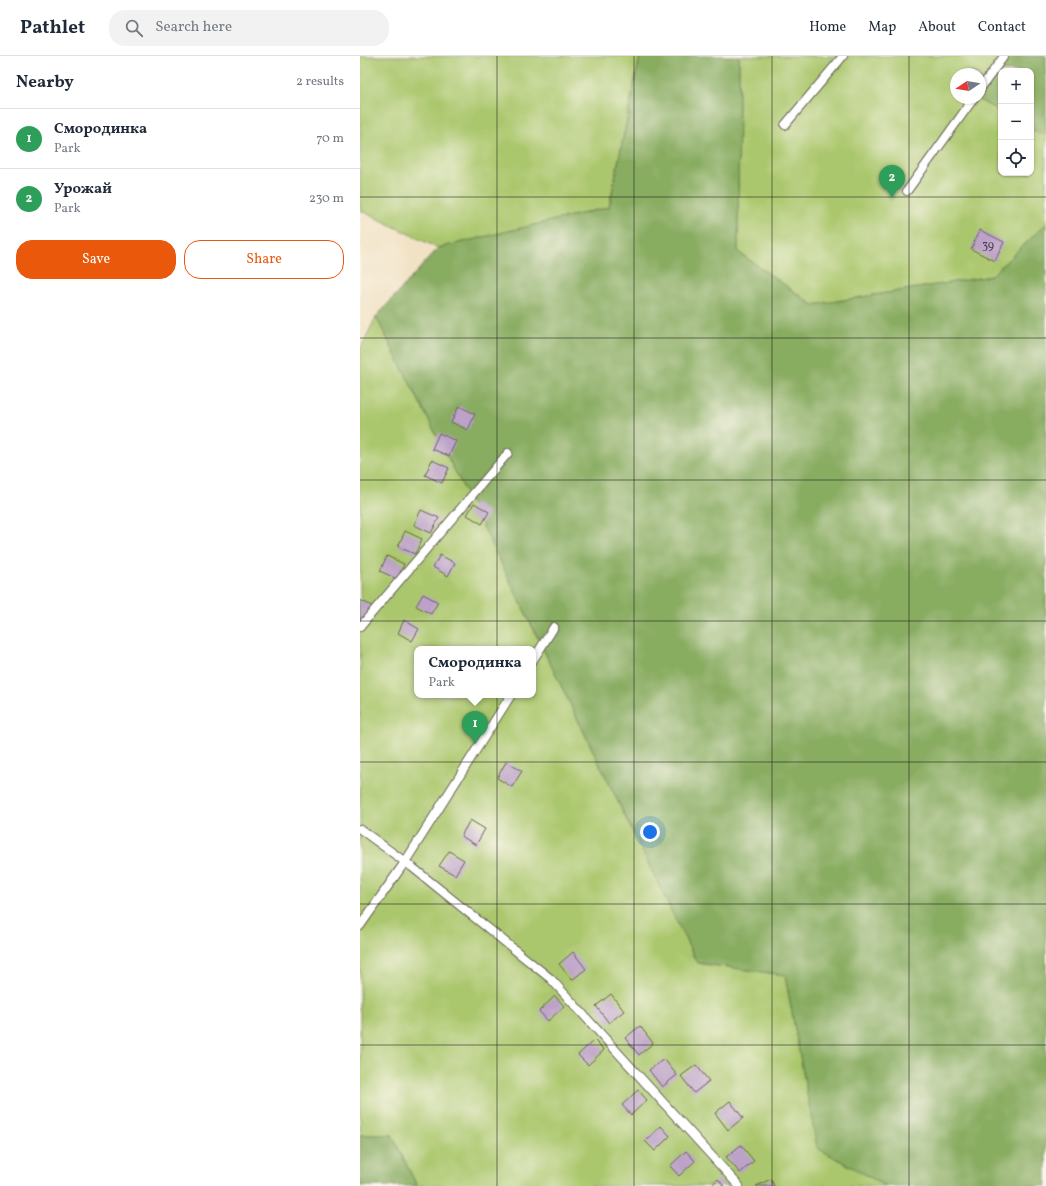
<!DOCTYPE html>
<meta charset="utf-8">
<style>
:root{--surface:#fff;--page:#f2f2f3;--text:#1f2937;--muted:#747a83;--line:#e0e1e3;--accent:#ea580c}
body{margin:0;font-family:Vollkorn,serif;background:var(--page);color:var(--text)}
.controls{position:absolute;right:12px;top:12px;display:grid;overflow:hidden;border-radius:8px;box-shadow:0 1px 3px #0004}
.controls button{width:36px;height:36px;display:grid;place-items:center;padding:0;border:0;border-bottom:1px solid var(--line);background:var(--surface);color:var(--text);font:20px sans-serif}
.compass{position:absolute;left:590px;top:12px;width:36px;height:36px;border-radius:50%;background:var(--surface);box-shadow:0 1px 3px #0004;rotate:258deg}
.you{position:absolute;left:290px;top:776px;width:14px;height:14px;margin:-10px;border:3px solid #fff;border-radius:50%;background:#1a73e8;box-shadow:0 0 0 6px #1a73e833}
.badge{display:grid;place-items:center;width:26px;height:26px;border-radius:50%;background:var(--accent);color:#fff;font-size:13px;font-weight:700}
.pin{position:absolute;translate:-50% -33px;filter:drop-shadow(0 1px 2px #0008)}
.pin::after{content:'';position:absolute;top:21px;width:14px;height:12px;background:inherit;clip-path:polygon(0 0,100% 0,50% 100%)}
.popup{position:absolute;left:54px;top:590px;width:122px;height:52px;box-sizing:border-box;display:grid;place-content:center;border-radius:8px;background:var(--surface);filter:drop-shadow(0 1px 3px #0005);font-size:13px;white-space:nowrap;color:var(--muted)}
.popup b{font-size:15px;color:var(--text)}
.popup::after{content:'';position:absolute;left:50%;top:100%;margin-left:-8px;border:8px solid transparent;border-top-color:var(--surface)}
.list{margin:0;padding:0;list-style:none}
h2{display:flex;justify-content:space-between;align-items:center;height:52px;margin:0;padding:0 16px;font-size:17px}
h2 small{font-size:13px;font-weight:400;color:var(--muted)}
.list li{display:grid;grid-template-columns:26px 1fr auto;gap:12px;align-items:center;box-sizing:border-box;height:60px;padding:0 16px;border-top:1px solid var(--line)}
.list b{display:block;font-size:15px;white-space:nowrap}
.list p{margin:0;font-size:13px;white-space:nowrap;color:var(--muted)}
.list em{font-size:13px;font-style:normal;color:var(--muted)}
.actions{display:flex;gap:8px;padding:12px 16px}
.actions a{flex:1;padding:9px 0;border:1px solid var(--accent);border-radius:16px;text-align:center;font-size:14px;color:var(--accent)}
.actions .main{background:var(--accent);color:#fff}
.icon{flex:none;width:22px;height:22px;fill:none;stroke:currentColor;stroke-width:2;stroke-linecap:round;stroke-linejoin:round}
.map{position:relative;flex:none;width:686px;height:1130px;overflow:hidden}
header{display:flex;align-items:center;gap:24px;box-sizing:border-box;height:56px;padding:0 20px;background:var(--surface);border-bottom:1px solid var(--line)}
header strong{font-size:19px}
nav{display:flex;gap:22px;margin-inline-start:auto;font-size:14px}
.search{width:280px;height:36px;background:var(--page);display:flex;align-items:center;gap:10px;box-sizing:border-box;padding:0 14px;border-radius:16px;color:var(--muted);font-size:15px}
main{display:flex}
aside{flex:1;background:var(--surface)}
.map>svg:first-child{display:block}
</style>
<header>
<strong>Pathlet</strong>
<div class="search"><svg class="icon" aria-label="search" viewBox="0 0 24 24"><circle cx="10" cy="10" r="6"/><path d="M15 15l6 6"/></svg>Search here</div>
<nav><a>Home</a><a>Map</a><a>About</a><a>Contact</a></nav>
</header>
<main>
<aside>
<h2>Nearby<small>2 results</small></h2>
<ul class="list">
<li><span class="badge" style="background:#2e9e5b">1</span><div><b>Смородинка</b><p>Park</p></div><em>70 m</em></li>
<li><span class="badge" style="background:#2e9e5b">2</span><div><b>Урожай</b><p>Park</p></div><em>230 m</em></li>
</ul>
<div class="actions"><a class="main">Save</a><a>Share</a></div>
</aside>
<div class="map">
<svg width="686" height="1130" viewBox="0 0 686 1130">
<rect width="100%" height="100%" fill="#fbf7ec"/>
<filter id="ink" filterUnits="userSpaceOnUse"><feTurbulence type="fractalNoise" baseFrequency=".025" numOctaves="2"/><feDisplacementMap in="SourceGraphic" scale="8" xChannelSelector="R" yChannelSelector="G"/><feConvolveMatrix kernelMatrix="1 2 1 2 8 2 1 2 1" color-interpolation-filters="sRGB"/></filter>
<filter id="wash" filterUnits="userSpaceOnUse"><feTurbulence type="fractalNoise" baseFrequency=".012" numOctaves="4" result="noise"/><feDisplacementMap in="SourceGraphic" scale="16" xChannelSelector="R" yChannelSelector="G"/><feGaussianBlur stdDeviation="0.9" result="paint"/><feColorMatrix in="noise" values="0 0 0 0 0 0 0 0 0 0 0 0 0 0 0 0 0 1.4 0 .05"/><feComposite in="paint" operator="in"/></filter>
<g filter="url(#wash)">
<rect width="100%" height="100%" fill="#f1e2c5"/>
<path fill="#abc76d" stroke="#647244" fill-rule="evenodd" d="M0 0H280L249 151 78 192 0 154Z
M379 0H644L620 33V18H596V42H615L641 56V117H671V73L678 77 686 79V168L631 220 453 249 378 196Z
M16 261 122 468 337 907 425 919 457 1091 526 1130H57L32 1079H0V294ZM57 593H173V639H57Z"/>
<path fill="#88ac60" stroke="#52643e" d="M280 0H379L378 196 453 249 631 220 686 168V1130H526L457 1092 425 919 337 907 122 468 16 261 78 192 249 151Z
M644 0H686V79L678 77 671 73V15H641V56L615 42H620V33Z
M0 1079H32L57 1130H0Z"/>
<g id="blocks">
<path fill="#bca1c8" d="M620 174 644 186 635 205 611 193Z
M99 350 115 358 108 374 91 366Z
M79 377 96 385 89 400 72 393Z
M72 404 89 412 82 427 65 419Z
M114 447 129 456 122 468 107 459Z
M61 454 79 462 71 477 54 469Z
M45 475 62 483 55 498 38 491Z
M80 499 95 507 88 520 73 511Z
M27 500 44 508 37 523 20 515Z
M63 538 78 546 71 558 56 550Z
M0 544 12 550 5 565 0 563Z
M44 564 59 573 52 585 38 577Z
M146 706 162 715 152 731 137 722Z
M110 764 125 773 116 789 101 780Z
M89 795 104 804 95 819 79 810Z
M213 896 226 913 212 924 199 908Z
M251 938 264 955 249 967 236 950Z
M195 940 204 950 188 965 179 955Z
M280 970 293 987 279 999 265 982Z
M234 984 244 994 228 1009 218 999Z
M304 1003 317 1019 302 1031 289 1014Z
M336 1009 349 1025 334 1037 321 1020Z
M278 1034 287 1044 271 1059 262 1049Z
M370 1045 383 1062 368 1074 355 1057Z
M301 1070 310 1080 295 1095 285 1085Z
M381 1089 394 1105 380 1117 366 1101Z
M326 1095 335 1105 319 1120 310 1110Z
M358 1123 364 1130H351Z
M411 1123 414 1130H396Z"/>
</g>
</g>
<g filter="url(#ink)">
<use href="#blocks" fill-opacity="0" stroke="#676157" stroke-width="1"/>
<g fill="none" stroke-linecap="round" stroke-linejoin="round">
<g stroke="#676157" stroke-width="10">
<path id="service" d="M620 33 644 0
M425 69 483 0
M547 135 614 42
M0 571 148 397
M173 604 194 571
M0 773 52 811 191 923 379 1130
M0 870 45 806 151 639"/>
</g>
<use href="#service" stroke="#fff" stroke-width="8"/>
</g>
</g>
<path fill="none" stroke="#1c1c1c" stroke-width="1" stroke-opacity="0.55" d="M137 0V1130M274 0V1130M412 0V1130M549 0V1130M0 141H686M0 282H686M0 424H686M0 565H686M0 706H686M0 848H686M0 989H686"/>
<g text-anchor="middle" stroke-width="3" stroke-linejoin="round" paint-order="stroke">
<g font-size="12" fill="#443d47">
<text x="628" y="193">39</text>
</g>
</g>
</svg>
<div class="controls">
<button>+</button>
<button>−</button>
<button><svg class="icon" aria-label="locate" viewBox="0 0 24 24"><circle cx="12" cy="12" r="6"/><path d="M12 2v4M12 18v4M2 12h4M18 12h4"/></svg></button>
</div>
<svg class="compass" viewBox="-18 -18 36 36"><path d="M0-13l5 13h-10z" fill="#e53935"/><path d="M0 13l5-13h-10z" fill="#747a83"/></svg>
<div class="you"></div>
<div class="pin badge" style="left:115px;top:688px;background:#2e9e5b">1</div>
<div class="popup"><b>Смородинка</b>Park</div>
<div class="pin badge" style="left:532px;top:142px;background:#2e9e5b">2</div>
</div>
</main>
